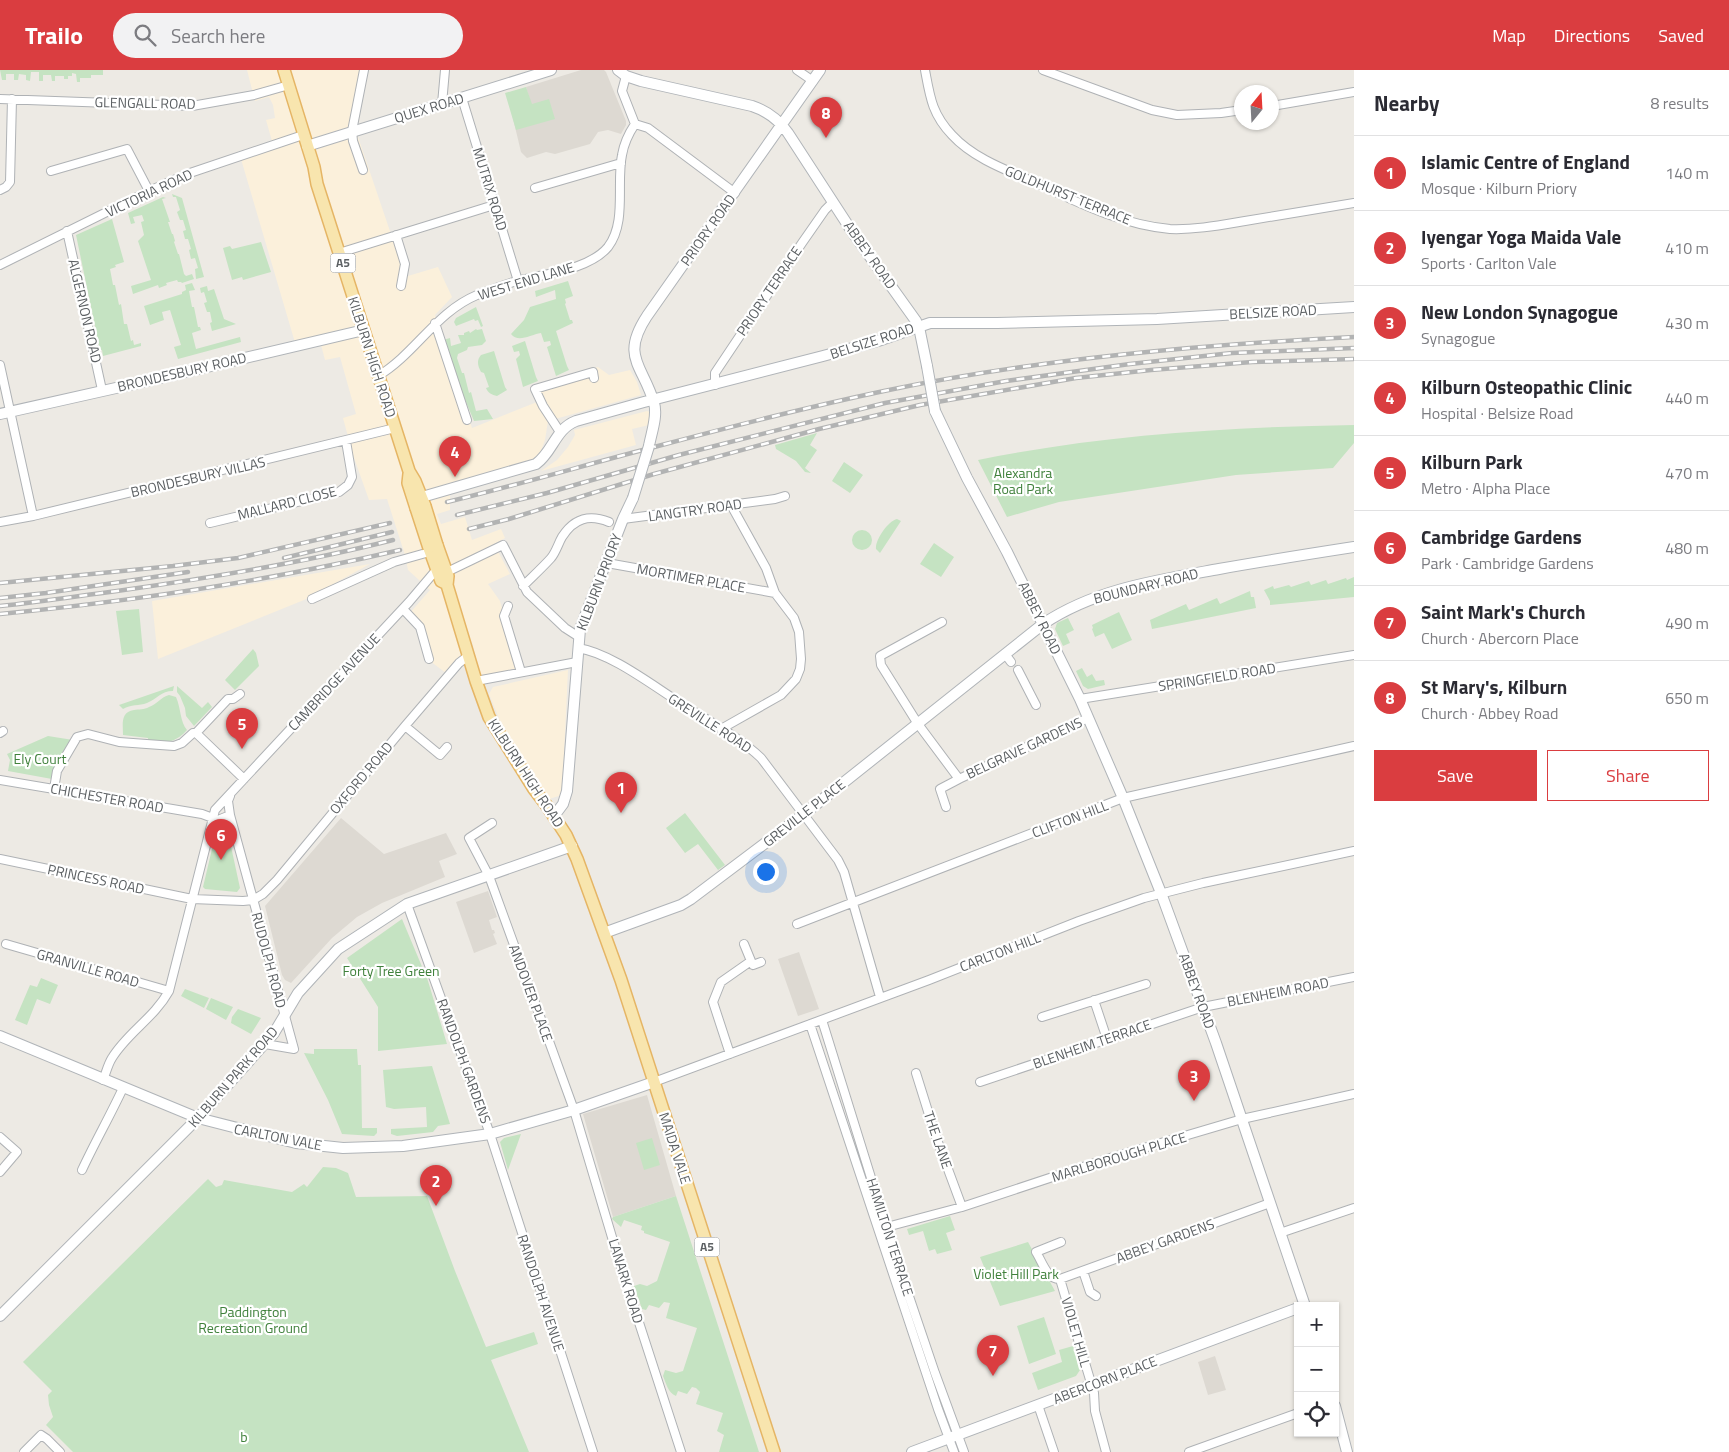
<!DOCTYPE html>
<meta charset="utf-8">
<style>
:root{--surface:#fff;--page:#f2f2f3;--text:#2b2b33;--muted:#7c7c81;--line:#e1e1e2;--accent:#da3d40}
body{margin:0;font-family:"Titillium Web",sans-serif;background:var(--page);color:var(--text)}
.controls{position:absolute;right:15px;bottom:15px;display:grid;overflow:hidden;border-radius:0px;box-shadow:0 1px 4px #0004}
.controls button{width:45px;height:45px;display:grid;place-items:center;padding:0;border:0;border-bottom:1px solid var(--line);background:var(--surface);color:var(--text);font:25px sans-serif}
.compass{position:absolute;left:1234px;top:15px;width:45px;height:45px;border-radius:50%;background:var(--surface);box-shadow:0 1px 4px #0004;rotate:18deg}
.you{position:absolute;left:765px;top:801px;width:18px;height:18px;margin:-12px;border:4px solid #fff;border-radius:50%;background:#1a73e8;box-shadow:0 0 0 8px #1a73e833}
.badge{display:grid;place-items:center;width:32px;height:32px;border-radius:50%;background:var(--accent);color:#fff;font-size:16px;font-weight:700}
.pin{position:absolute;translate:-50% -41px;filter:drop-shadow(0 1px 2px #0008)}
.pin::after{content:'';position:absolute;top:26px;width:18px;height:15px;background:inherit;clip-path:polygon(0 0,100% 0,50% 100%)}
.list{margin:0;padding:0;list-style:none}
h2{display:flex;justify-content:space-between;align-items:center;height:65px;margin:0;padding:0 20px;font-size:21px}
h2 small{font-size:16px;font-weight:400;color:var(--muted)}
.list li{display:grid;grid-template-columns:32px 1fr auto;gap:15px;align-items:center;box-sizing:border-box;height:75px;padding:0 20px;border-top:1px solid var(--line)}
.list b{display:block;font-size:19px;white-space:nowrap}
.list p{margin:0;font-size:16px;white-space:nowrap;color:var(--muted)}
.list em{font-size:16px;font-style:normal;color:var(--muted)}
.actions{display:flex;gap:10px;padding:15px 20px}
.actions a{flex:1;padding:11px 0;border:1px solid var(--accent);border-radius:0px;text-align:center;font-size:18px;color:var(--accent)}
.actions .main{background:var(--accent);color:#fff}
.icon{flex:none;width:28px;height:28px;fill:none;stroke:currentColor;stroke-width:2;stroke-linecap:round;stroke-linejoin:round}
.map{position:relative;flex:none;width:1354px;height:1382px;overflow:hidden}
header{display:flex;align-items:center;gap:30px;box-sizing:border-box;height:70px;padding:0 25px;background:var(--accent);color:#fff}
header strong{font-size:24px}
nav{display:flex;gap:28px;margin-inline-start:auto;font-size:18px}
.search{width:350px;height:45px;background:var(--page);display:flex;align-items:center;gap:12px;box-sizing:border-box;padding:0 18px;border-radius:28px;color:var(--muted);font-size:19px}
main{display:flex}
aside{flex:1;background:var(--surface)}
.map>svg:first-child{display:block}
</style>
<header>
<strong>Trailo</strong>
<div class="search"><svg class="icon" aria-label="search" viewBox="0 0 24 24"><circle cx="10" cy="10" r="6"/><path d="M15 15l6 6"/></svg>Search here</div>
<nav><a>Map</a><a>Directions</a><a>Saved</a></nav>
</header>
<main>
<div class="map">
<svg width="1354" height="1382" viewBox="0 0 1354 1382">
<rect width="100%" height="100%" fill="#edeae4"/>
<path fill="#fbf0db" d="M247 0H362L355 58 394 173 397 172 408 206 438 197 452 227 435 245 472 358 537 332 531 318 598 297 609 305 630 300 637 312 641 325 548 351 545 370 539 386 535 390 450 416V440L437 444 441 454 465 447 472 470 501 459 505 468 494 474 510 504 488 514 500 531 518 598 481 607 472 572 446 603 430 591 421 556 409 544 430 520 408 500 405 485 387 429 369 430 353 385 343 348 356 344 340 287 325 290 320 271 296 276 241 89 274 78 266 50 275 48 273 35 269 27 255 31Z
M647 341 650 342 649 355 632 359 636 375 541 401 557 390 568 377 575 365 574 360Z
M370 494 304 530 158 589 152 531Z
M568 600 562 725 549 729 527 699 507 668 489 624 493 617Z"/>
<path fill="#ddd9d2" d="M581 0H604L606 2 626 51V55L621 64 608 60 598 62 590 74 555 84 546 82 527 88 521 82 511 40 531 34 526 17Z
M341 748 384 784 446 763 457 784 439 791 445 807 382 833 357 847 332 868 291 913 285 910 282 905 265 836Z
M488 821 497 847 489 850 492 860H494L495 863 493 864 497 874 474 883 456 832Z
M799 882 819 939 798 946 778 889Z
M647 1025 676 1126 613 1147 583 1044Z
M1215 1286 1226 1320 1208 1325 1198 1292Z"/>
<path fill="#c5e3c2" d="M0 0H103V5H91V8H80V12H77L76 4 72 3V6H68V9H64V6H55V11H52L51 5H43V11H39V2H31L30 11 26 10V5L19 4 18 10H14V4H6V10H2Z
M526 17 532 34 549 29 555 49 516 60 505 23Z
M172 124 182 128 204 207 196 209 195 199 198 198 195 188 191 189 189 180 191 179 188 169H185L183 161 186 160 183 150H180L177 142 180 140 176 127H173Z
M163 127 166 128 162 129 170 152H168L172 164H173L175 171 174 172 178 184H179L184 204 186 206 192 204 194 209 182 213 181 212H178L177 210 166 213 167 215 159 218 158 215 133 224 131 216 151 210 138 171 144 165 141 152 144 151 142 145 133 147 135 153 131 154 128 143Z
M112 149 124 192 115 195 116 197 110 199 113 215H115L119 235 121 234 124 254H127L131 271 133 270 134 275 141 273V276L103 286 102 280H100L76 165Z
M261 172 271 202 243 210 242 207 232 210 223 178 230 176 232 179Z
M568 211 573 226 565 229 566 233 565 234 570 250H572L573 253 556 261 567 296 569 300 556 306 547 277 551 275 550 271 544 272 541 263C530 265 518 273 511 264L524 250 530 237 556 229 555 220 536 227 535 221Z
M192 213 195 220 189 221 192 237H194L198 257H200L201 260 192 263 196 279 240 267 241 272 178 289 174 277 181 275 170 240 162 242 164 250 150 255 144 236 182 224V222L186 220 185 215Z
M207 216 208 221 214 219 224 249 236 254 212 261 210 253 212 252 210 242H207L204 233 207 232 204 222 201 223 200 218Z
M476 237 483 256 481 257 478 250 475 251 474 249 456 256 454 252 456 248Z
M476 259 477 260 482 259 486 271 482 275 468 277 467 280 458 284 457 288 462 303H464L469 323 471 322 476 341 487 339 493 349 474 351 441 273 443 270 450 268 451 276 461 273 458 265H464V263L469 261 470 263Z
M525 271 536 307 538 311 523 317 516 289 520 285 519 281 514 282 512 276Z
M494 281 505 317 507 320 497 326C492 325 488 323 486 318L489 317 484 303 481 302C478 296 476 291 481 285Z
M1354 355V373L1333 398 1236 405 1059 432 1007 447 978 390C1101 365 1228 357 1354 355Z
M817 363 810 375 817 380 805 398 811 403 805 402 796 391 776 379 775 375Z
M844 392 863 405 850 423 832 411Z
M897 449 901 451 880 483 876 479C875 470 888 451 897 449Z
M852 470a10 10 0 1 1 20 0a10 10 0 1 1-20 0Z
M934 473 954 487 941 507 920 494Z
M1354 507V527L1270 535V531L1264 520 1273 516 1274 519 1289 515 1291 517 1309 511 1311 515 1326 510 1328 514 1346 508 1347 510Z
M1250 521 1251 527H1254L1256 538 1152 559 1150 550 1186 534 1189 540 1217 528 1220 534Z
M139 539 143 582 122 585 116 541Z
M1119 542 1132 570 1112 579 1104 563 1095 567 1092 559 1093 558 1092 555Z
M1068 548 1074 560 1066 564 1070 573 1063 576 1055 559 1057 553Z
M253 579 256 583 259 596 235 620 225 610Z
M1082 598 1087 607 1092 604 1096 611 1104 610 1105 615 1088 619 1083 616 1076 601Z
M174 616 173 621C161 621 157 629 147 633 139 636 131 634 123 639L119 635Z
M177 616 202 638 208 632 212 637 194 656 186 646 185 638 180 626 177 622Z
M169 625 176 627C181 638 180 652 187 660 174 674 167 672 148 672V668L123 665C123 655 120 642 134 640 139 639 144 640 149 637 157 634 161 627 169 625Z
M48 666 73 670 52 709 8 701 10 690 7 684Z
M685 743 725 795 718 800 698 774 685 783 666 758Z
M217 758H227L240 818 237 822 205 819 203 817Z
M402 849 428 911 447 974 378 981V937L347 888Z
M41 908 58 915 50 934 37 929 27 955 15 950 30 915 37 917Z
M185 919 209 928 204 938 181 926Z
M211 928 233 937 226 950 206 939Z
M238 939 261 948 251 964 231 953 232 947Z
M314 979H357L358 995H361L362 1058H377V1063L374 1066 342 1064 328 1030 304 983 314 984Z
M432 996 450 1054 438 1056 433 1062 397 1066 391 1064V1059L427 1057 426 1037 394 1039 386 1037 383 1000Z
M521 1064 508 1100 500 1072 504 1068Z
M652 1068 660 1095 644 1100 636 1073Z
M323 1097 336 1098 348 1103 356 1127 427 1126 455 1201 486 1277 534 1262 538 1274 491 1290 529 1382H73L46 1355 53 1347 49 1335 48 1325 52 1321 23 1292 208 1109 216 1117 222 1115 224 1110 292 1122 304 1114 307 1117Z
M676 1126 759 1382H719L724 1365 717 1361 723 1343 696 1334 700 1322 696 1318 692 1317 687 1324 678 1321 676 1326C668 1323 666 1313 663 1306L665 1300 676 1303 683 1301 697 1258 666 1248 670 1233 664 1232 659 1238 649 1235 646 1240 642 1239 634 1216 640 1214 647 1216 657 1211 670 1172 644 1163V1161L641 1160 642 1156 624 1150 621 1157 612 1149 613 1147Z
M950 1146 955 1160 946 1163 952 1180 937 1184 935 1179 929 1181 923 1161 909 1165 907 1159Z
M1028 1172 1055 1221 1000 1236 980 1187Z
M1044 1247 1056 1284 1029 1294 1017 1256Z
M1073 1276 1080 1300 1076 1306 1038 1320 1032 1303 1062 1292 1059 1280Z"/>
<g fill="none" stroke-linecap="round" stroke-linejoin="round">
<g stroke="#afb2b5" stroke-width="10">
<path id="street" d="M797 0 813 11
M925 0C930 27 932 44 952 65 973 88 1006 100 1034 112 1077 132 1122 155 1170 159 1195 160 1221 155 1245 151 1281 145 1318 139 1354 133
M1043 0 1152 40 1177 45 1221 43 1242 40
M462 28 518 211
M0 29 192 36 254 25 289 15
M442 34 445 0
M1272 36 1354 22
M635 54 648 58 735 123
M363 100 353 71 352 61 364 0
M51 101 127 79 149 121
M535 118 621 93
M0 120 6 117 10 112 12 29
M67 161 102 320
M396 165 405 194 401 216
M339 183 494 135
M0 195 149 121 187 104 303 65
M435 253 467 350
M0 295 33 446
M378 306C415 284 436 242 477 225 490 220 503 215 517 211 543 204 589 200 608 177 627 152 616 114 622 85 624 73 629 63 635 54L622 21 626 6
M715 315V303L802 173 825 140 833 132
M560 362 543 336 535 319 593 302 594 308
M623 449 775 429 785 426
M0 452 33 446 395 358
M210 453 339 422 348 415 352 407 346 371
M607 493 775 523
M447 502 503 475 527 522 565 558 579 567
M523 516C532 507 542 498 551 488 556 482 558 474 562 467 574 448 589 444 609 452
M312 529 394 492 433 481
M508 536 504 546 521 602
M403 539 420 557 429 589
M942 552 880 586 881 595 918 654 959 709 940 719 946 737
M578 578C611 583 653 616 682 634 708 651 738 666 761 688L838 790 844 802 880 927
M1005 584 1011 592
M1018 600 1036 635
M476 611 577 592
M240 624 233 629H228L196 663 244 709
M1080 629 1354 585
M405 656 440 685 447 677
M721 659 781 625 796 609 800 599 801 589 799 562 794 548 775 523 766 498 731 435
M0 663 3 661
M959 709 1088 648
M0 710 202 744 218 750 230 745
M54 719 57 701 77 667 88 664 119 672 174 676 182 673 193 663H196
M230 726 228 731 230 745 294 979 265 974
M492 753 469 768 489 806 574 1040 620 1194 681 1382
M0 789 192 829 243 831 253 830 263 824 277 810 405 656 459 593 468 586
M407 834 490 1064 593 1382
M797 854 1123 728 1354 676
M6 874 169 921
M744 874 751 891
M1094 930 1107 969
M1042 947 1146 914
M822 950 895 1185 935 1303 964 1382
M810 954 938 1339 954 1382
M730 984 713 932 721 912 751 891 753 895 761 892
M916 1003 936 1067 962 1137
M103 1010C106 1003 108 994 112 988 127 963 154 948 169 921L215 740 409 532 437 499
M654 1012 929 910 1079 851 1144 828 1203 813 1354 781
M980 1012 1203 937 1354 907
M0 1067 17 1082 0 1102
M82 1100C95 1072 110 1046 123 1018
M879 1159 962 1137 1110 1088 1242 1049 1354 1024
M1280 1163 1354 1138
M1061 1172 1036 1182C1042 1191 1047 1210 1060 1209L1270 1133
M1083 1201 1090 1222 1096 1226
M1060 1209 1094 1323 1095 1341 1106 1382
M1038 1335 1054 1382
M24 1382 41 1365 47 1369 60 1382
M1189 1382 1298 1343"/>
</g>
<g stroke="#b0b4b8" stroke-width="12">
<path id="secondary" d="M618 0 626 6 641 11 752 36C767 41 779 50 788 63L853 163 916 251 920 262 927 296
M307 76 551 0
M935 341 967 408 1007 482 1080 629 1123 728 1161 823 1216 973 1305 1236
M0 344 156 309 364 260
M649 376C651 364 658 346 654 333 643 295 620 287 647 246L820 0
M422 427 536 394C553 382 555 359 576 351L644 332 823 286 878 271 930 253H997L1157 249 1354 237
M554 746 563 734 567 721 580 559 623 449 633 428
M604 863 681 835 691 829 804 744 1043 554C1095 519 1158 510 1219 499 1264 491 1309 484 1354 477
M0 966 198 1048 296 1073 343 1078 403 1076 490 1064 574 1040 654 1012
M0 1246 198 1048 274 963 298 923 338 879 407 834 572 776
M1335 1336 1347 1382
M912 1382 1298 1238"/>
</g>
<g stroke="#e5b565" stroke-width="14">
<path id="primary" d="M284 0 314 97 317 114 409 401 415 411 425 436
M409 404 408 413 416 438
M437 475 448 506 447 515 476 611 489 647 534 719 547 736 566 765 577 789 621 910 774 1382
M429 478 441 511 447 514"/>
</g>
<use href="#street" stroke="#fff" stroke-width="8"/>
<use href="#secondary" stroke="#fff" stroke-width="10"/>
<use href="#primary" stroke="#f8e5ae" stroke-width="11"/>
<g stroke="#b2b3b3" stroke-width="4.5">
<path id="rail" d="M447 432C518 415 588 394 658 376 733 356 808 337 884 321 1038 289 1197 275 1354 267
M457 445 547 423 679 385 885 333 1006 311 1130 294 1232 283 1354 278
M469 459 509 449 654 404 819 359 920 335 1076 308 1151 300 1252 292 1354 289
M284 488 392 462
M0 513 173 496 238 488 390 453
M0 528 46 523 188 502
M0 536C39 532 78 526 117 521 210 508 302 493 393 470
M0 544C135 531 268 511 400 480"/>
</g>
<use href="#rail" stroke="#fff" stroke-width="2.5" stroke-dasharray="8" stroke-linecap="butt"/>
<g stroke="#b0b4b8" stroke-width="12" stroke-linecap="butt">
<path id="secondary-bridge" d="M927 296 935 341
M633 428 649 376"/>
</g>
<g stroke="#e5b565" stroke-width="14" stroke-linecap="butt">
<path id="primary-bridge" d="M425 436 437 475
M416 438 429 478"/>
</g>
<use href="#secondary-bridge" stroke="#fff" stroke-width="10"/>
<use href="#primary-bridge" stroke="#f8e5ae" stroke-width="11"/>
</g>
<g text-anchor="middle" stroke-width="4.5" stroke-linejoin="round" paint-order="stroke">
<g fill="#fff" stroke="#8d9092" stroke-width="1">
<rect x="330.5" y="183.5" width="25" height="19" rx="4"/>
<rect x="694.5" y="1167.5" width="25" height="19" rx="4"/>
</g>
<g font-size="12" font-weight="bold" fill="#5c6063">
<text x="343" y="197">A5</text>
<text x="707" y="1181">A5</text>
</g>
<g font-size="14" fill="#5c6063" stroke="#fff">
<text transform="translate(145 33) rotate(1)" y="5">GLENGALL ROAD</text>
<text transform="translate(429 38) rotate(-17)" y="5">QUEX ROAD</text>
<text transform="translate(490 119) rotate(73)" y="5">MUTRIX ROAD</text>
<text transform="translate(149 123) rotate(-25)" y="5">VICTORIA ROAD</text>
<text transform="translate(1068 125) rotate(22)" y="5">GOLDHURST TERRACE</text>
<text transform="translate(708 160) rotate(-55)" y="5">PRIORY ROAD</text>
<text transform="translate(870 185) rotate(55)" y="5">ABBEY ROAD</text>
<text transform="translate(526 211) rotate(-17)" y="5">WEST END LANE</text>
<text transform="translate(769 221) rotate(-56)" y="5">PRIORY TERRACE</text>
<text transform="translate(85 241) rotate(77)" y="5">ALGERNON ROAD</text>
<text transform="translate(1273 242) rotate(-3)" y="5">BELSIZE ROAD</text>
<text transform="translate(872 271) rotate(-18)" y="5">BELSIZE ROAD</text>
<text transform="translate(372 287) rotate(72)" y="5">KILBURN HIGH ROAD</text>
<text transform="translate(182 302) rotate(-13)" y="5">BRONDESBURY ROAD</text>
<text transform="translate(198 407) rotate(-13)" y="5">BRONDESBURY VILLAS</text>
<text transform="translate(287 433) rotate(-14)" y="5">MALLARD CLOSE</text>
<text transform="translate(695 440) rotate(-8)" y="5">LANGTRY ROAD</text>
<text transform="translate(691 508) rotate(10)" y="5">MORTIMER PLACE</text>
<text transform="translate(599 512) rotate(-69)" y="5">KILBURN PRIORY</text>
<text transform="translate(1146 516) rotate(-14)" y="5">BOUNDARY ROAD</text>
<text transform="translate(1040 548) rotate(64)" y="5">ABBEY ROAD</text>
<text transform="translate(1217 607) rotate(-9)" y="5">SPRINGFIELD ROAD</text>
<text transform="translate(334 612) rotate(-47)" y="5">CAMBRIDGE AVENUE</text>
<text transform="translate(710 653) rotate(33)" y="5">GREVILLE ROAD</text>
<text transform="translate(1024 678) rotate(-25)" y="5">BELGRAVE GARDENS</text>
<text transform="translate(526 703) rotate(57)" y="5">KILBURN HIGH ROAD</text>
<text transform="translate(361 708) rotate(-50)" y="5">OXFORD ROAD</text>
<text transform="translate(107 728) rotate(10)" y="5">CHICHESTER ROAD</text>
<text transform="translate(804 743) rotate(-38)" y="5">GREVILLE PLACE</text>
<text transform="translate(1070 749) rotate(-21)" y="5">CLIFTON HILL</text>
<text transform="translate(96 809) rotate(12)" y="5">PRINCESS ROAD</text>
<text transform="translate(1000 882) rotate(-21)" y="5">CARLTON HILL</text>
<text transform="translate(269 890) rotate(75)" y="5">RUDOLPH ROAD</text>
<text transform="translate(88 898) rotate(16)" y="5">GRANVILLE ROAD</text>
<text transform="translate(1197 921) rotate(70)" y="5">ABBEY ROAD</text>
<text transform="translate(1278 922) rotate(-11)" y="5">BLENHEIM ROAD</text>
<text transform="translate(531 923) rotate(70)" y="5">ANDOVER PLACE</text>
<text transform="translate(1092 974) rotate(-19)" y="5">BLENHEIM TERRACE</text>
<text transform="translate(464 991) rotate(70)" y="5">RANDOLPH GARDENS</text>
<text transform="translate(233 1007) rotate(-49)" y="5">KILBURN PARK ROAD</text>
<text transform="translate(278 1067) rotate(11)" y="5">CARLTON VALE</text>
<text transform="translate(938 1070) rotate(71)" y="5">THE LANE</text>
<text transform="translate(675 1078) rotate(72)" y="5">MAIDA VALE</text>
<text transform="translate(1119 1087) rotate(-17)" y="5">MARLBOROUGH PLACE</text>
<text transform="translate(890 1167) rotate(72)" y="5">HAMILTON TERRACE</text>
<text transform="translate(1165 1171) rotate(-20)" y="5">ABBEY GARDENS</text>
<text transform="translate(626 1211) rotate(73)" y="5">LANARK ROAD</text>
<text transform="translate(541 1223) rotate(72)" y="5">RANDOLPH AVENUE</text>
<text transform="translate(1076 1262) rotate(74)" y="5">VIOLET HILL</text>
<text transform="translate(1105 1310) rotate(-21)" y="5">ABERCORN PLACE</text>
</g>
<g font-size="14" fill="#40813c" stroke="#fff">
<text x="1023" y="408">Alexandra<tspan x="1023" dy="16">Road Park</tspan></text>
<text x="40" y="694">Ely Court</text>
<text x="391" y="906">Forty Tree Green</text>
<text x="1016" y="1209">Violet Hill Park</text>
<text x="253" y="1247">Paddington<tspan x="253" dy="16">Recreation Ground</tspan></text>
<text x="244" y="1372">b</text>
</g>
</g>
</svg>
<div class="controls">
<button>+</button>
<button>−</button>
<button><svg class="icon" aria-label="locate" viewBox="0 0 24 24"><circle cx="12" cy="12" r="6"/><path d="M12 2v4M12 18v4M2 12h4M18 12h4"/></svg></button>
</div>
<svg class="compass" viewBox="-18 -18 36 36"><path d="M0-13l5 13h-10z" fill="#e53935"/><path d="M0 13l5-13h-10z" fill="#7c7c81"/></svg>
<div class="you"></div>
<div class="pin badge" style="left:621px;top:743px">1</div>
<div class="pin badge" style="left:436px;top:1136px">2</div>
<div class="pin badge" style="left:1194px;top:1031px">3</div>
<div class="pin badge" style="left:455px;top:407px">4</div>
<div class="pin badge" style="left:242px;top:679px">5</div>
<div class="pin badge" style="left:221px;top:790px">6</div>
<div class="pin badge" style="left:993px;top:1306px">7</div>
<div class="pin badge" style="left:826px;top:68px">8</div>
</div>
<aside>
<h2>Nearby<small>8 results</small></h2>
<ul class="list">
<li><span class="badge">1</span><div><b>Islamic Centre of England</b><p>Mosque · Kilburn Priory</p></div><em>140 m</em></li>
<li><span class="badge">2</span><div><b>Iyengar Yoga Maida Vale</b><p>Sports · Carlton Vale</p></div><em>410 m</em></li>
<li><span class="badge">3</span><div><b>New London Synagogue</b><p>Synagogue</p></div><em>430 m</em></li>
<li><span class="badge">4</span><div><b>Kilburn Osteopathic Clinic</b><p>Hospital · Belsize Road</p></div><em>440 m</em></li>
<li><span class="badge">5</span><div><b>Kilburn Park</b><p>Metro · Alpha Place</p></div><em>470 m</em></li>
<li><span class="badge">6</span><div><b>Cambridge Gardens</b><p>Park · Cambridge Gardens</p></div><em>480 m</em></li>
<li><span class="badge">7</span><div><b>Saint Mark's Church</b><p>Church · Abercorn Place</p></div><em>490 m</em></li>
<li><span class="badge">8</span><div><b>St Mary's, Kilburn</b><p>Church · Abbey Road</p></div><em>650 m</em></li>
</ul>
<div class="actions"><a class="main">Save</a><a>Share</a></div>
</aside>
</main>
